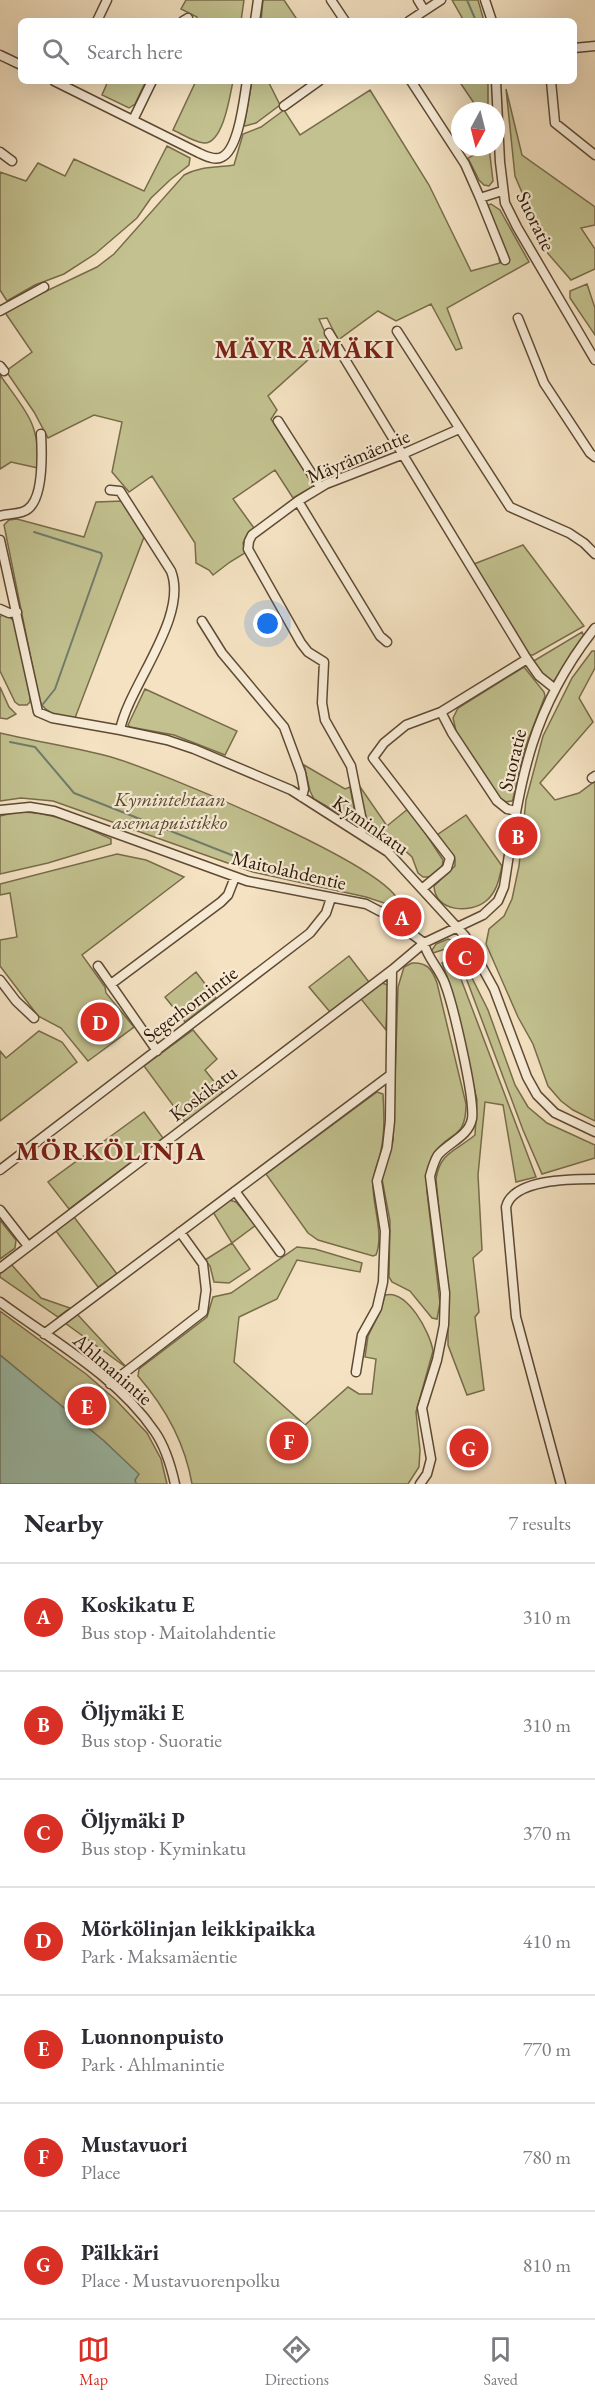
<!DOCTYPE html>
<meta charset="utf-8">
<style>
:root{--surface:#fff;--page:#f7f7f7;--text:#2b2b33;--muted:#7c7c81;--line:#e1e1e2;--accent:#d93025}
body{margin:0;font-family:"EB Garamond",serif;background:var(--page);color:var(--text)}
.compass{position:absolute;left:451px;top:102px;width:54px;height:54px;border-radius:50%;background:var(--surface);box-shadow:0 6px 24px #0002;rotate:187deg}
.you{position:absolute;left:268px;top:624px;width:21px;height:21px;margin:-15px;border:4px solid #fff;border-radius:50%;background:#1a73e8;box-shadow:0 0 0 9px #1a73e833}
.badge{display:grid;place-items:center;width:39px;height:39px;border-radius:50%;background:var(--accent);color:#fff;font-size:20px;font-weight:700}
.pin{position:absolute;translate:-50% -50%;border:3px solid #fff;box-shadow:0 2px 6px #0006}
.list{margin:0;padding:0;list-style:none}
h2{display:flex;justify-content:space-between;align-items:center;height:78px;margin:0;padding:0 24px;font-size:26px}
h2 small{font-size:20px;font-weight:400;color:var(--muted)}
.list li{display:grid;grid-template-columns:39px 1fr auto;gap:18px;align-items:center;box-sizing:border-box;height:108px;padding:0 24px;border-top:2px solid var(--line)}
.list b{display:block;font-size:22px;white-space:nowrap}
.list p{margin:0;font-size:20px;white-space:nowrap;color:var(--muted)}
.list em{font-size:20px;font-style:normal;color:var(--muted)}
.icon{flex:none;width:33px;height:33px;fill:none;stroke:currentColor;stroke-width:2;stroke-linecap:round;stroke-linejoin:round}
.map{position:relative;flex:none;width:595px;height:1484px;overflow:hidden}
.search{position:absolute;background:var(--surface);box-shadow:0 6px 24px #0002;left:18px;right:18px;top:18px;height:66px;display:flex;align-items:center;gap:15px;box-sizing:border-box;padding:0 21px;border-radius:9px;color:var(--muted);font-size:22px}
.sheet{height:834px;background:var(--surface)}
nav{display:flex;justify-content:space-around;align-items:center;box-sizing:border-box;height:84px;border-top:2px solid var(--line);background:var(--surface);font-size:16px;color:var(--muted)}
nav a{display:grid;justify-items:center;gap:3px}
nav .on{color:var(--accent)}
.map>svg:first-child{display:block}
</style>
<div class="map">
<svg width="595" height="1484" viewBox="0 0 595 1484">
<rect width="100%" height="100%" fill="#f4e2c2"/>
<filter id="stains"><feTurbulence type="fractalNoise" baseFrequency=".00333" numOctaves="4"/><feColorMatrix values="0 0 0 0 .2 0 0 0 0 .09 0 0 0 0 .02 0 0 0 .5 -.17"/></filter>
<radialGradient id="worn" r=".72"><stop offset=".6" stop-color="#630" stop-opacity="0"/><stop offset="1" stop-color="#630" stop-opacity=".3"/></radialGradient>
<path fill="#c2c18f" stroke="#786c4a" stroke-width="1.5" d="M186 0H244L241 21H195L197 17 181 9Z
M263 0H284L298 21H261Z
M452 0H478L484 21H464Z
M108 81H146L135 104 129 108 102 95Z
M196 81H233C230 96 223 144 204 143 194 142 182 134 173 130Z
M252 81H268L280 105 256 123 245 126H244Z
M459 81H488V111H476V106Z
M506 89 522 155 595 207V225L581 228 595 249V269L571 280 538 242 528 222 523 204V195L515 176Z
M370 90 429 185 471 271 500 263 499 259 505 254 489 209 488 205 491 204 500 210 529 262 447 308 462 348 456 350 431 304 396 321 378 311 338 340 327 318 319 319 329 341 268 396 277 410 271 419 311 481 312 487 293 498 275 470 233 499 254 528 243 543 245 553 230 562 213 575 209 570 196 563 195 543 152 476 129 492 112 472 122 422 94 415 48 438 34 412 6 371 32 352 4 311 97 267 114 254 184 175C200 166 216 168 234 165L243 134 261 127 284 110 300 135Z
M167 146 190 158 189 165 170 180 151 198 137 218 95 254 64 274 35 285 7 301 0 290V172L26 181 38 163 65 176 74 159 144 191Z
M480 147H489L493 181 489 186 484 185 479 180 468 158 480 152Z
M587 284 595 308V335L570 298V291Z
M0 375C25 411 40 422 38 468L11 462 0 469Z
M123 501 144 537 75 718C61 715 44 715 39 699L4 525 9 520 17 519 84 537 96 502Z
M523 545 584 626 533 655H527L474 564Z
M2 615 9 616 16 624 30 695V702L27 705H19L15 702 0 671V617Z
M582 632 584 636 554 681H548L532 662Z
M592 651H595V668L579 698 593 722 540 783 555 800 579 793 595 781V1121L573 1110 561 1101 548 1086 533 1044 518 1017 486 944 489 929 504 916 512 899 519 866 526 800 543 736 572 678Z
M524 667 544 692 545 696 525 748 513 799 512 801 504 802 497 796 456 731 453 718 458 708Z
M0 687 9 707 16 714 7 719 0 718Z
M145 689 237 731 225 755 174 735 130 727 128 725Z
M0 733C37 742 75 747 111 757 159 771 379 862 398 900L393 906 366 897 253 872 53 801 21 798 0 801Z
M304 765 345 789 350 787 356 818 352 821 314 799 310 791Z
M354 778 387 826 409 808 443 860 442 868 431 877H423L418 873 412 857 390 837 377 834 369 826Z
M17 812C51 811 80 825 111 839V844L48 863 0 874V816Z
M466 815 502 866C499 879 497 892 486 901 470 914 435 912 434 886L455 866V860L437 835Z
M117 854 146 860 184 877 82 955 105 987 106 993 134 1027 88 1061 61 1028 38 1016 0 966V940L17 937 10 893 0 895V884Z
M448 939 461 944 433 953 432 950 436 944Z
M349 956 369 982 330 1012 309 987Z
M453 958 536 1177 516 1182 503 1105 485 1102 478 1175 482 1250 473 1258 479 1312 475 1317 484 1390 467 1395 448 1345V1305L436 1179C440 1152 456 1151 475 1135L477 1100 450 985 442 963Z
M459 959 463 960 488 1010 515 1085 528 1107 547 1123 595 1145V1158L542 1174 523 1130Z
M412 963C427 962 432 969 437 983L466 1104C466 1141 449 1130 433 1155 427 1166 427 1180 427 1192L440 1303 437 1319 432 1318 410 1291 392 1282 389 1277 390 1221 382 1179 393 1141 398 987 404 967Z
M196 972 216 998 185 1022 165 997Z
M382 983 388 985 386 1030 361 999Z
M193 1030 217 1059 205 1070 223 1093 186 1123 144 1066Z
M39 1031 62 1042 77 1062 0 1121V1051L6 1058Z
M377 1092 383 1094C384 1113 385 1132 381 1150 379 1162 372 1174 373 1186 373 1207 384 1234 376 1255L373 1256 318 1240 308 1233 266 1174Z
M144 1112 163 1138 69 1209 48 1182Z
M229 1200 236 1202 256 1225 232 1243 250 1269 229 1283 214 1282 210 1266 205 1260 232 1243 213 1212Z
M74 1217 117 1274 98 1287 56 1231Z
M0 1220 16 1240 15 1248 0 1259Z
M297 1247 315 1249 362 1263 360 1272 297 1260 277 1299 239 1317 234 1362 305 1425 348 1387 359 1394H372L376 1359 365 1357 368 1336 380 1312 385 1295C407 1289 430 1332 433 1351L416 1412 420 1450 419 1467 408 1484H192C185 1443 165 1407 138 1376L139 1369 207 1317 213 1297 231 1293Z
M11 1264 41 1298 70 1308 58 1317 0 1277V1274Z
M0 1311 86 1374 116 1400 147 1433 161 1459 167 1484H136L135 1480 138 1474 104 1441 0 1355Z
M77 1314 127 1368 65 1323Z"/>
<path fill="#9dbfad" stroke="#707c6a" stroke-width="1.5" d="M0 1355 104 1441 139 1474 135 1480 136 1484H0Z"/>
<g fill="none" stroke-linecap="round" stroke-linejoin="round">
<path stroke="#707c6a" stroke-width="2" d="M467 0 476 21
M34 532 101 553 102 556 55 689 43 704
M10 742 35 747 74 793 257 865"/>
<g stroke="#5f4a34" stroke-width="11">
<path id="minor" d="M331 0 345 21
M418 0 424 10
M485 0 492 21
M97 21 107 0
M183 21 188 18
M255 21 258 0
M409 21 441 0
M574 48 595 46
M0 55 21 65
M54 81 199 153C206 156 215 161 222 157 239 149 244 98 247 81
M411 81 465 164 480 198 502 191
M496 81 500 162 505 203 517 227 595 360
M551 81 555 123 595 155
M284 106 319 81
M133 120 152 81
M0 152 12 161
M480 198 505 260
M0 311 44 287
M518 318 544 383 590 453 595 457
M397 331 510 507 569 533 584 543 595 554
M329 333 527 659 539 676 554 688
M0 366 4 371
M278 421 320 487
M110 490 120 491 171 571C189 617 129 685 120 730
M298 501 380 636 387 642
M0 516C9 513 21 515 28 509 44 497 42 452 41 434
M0 540 38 712 52 718 120 730 167 740 194 749 291 790 388 852 465 936 494 989 527 1077 537 1095 555 1113 595 1132
M0 609 9 613 17 612
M202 621 222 653 284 727 301 773 304 789 302 797
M441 712 452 733 497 801 507 809 516 811
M592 778 595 776
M0 810 30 807 54 811 247 881 366 904 385 914 424 943 483 915 498 901 504 887C520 784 528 713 595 628
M361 833 363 826 351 766 325 720 322 703 324 662 308 652 301 643 248 549 249 541 252 535 298 501 326 484 396 457 459 429
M423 888 447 868 450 858 373 758 384 743 406 725 441 712 527 659
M98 966 157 1051
M0 980 16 1001 34 1018
M111 984 221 902 228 895 235 877
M0 1170 310 933 326 913 331 898
M235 1191 280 1252
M0 1210 28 1246
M0 1268 392 970 424 943
M0 1302C53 1341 118 1377 155 1432 166 1448 171 1466 175 1484
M44 1334 389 1076
M356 1372 362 1335 377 1308 383 1282 385 1231 377 1181 387 1148 390 1121 392 970
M110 1384 203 1312 206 1290 203 1264 180 1232
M420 1484 427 1474 431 1459 422 1408 437 1360 444 1325 445 1293 430 1176C432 1169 434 1161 438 1155 449 1142 468 1137 472 1119 475 1098 453 1005 445 984 440 969 427 958 424 943
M561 1484 516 1317 506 1207C513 1179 571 1179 595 1179"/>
</g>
<use href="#minor" stroke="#f8ecd7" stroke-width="8"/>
</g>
<g text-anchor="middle" stroke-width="4.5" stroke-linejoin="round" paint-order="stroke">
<g font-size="20" fill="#2d1705" stroke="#f8ecd7">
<text transform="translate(536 221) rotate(64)" y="7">Suoratie</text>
<text transform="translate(358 456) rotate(-23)" y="7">Mäyrämäentie</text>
<text transform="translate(512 760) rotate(-76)" y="7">Suoratie</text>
<text transform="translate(371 825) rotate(35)" y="7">Kyminkatu</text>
<text transform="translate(289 870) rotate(13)" y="7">Maitolahdentie</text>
<text transform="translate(190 1004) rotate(-37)" y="7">Segerhornintie</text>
<text transform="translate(203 1093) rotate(-37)" y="7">Koskikatu</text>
<text transform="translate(113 1369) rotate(41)" y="7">Ahlmanintie</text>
</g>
<g font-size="20" font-style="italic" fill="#5a4a2e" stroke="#f8ecd7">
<text x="170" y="806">Kymintehtaan<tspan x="170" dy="23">asemapuistikko</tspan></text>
</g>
<g font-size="26" font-weight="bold" letter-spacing="1.5" fill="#7a1f14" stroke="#f8ecd7">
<text x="305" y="358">MÄYRÄMÄKI</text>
<text x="111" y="1160">MÖRKÖLINJA</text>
</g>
</g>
<rect width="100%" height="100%" filter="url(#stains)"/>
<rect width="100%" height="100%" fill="url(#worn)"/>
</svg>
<svg class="compass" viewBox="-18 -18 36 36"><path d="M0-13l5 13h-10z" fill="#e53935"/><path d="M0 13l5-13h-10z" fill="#7c7c81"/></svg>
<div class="you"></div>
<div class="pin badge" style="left:402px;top:917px">A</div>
<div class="pin badge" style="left:518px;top:836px">B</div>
<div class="pin badge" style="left:465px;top:957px">C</div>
<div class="pin badge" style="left:100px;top:1022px">D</div>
<div class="pin badge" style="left:87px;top:1406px">E</div>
<div class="pin badge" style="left:289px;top:1441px">F</div>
<div class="pin badge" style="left:469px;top:1448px">G</div>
<div class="search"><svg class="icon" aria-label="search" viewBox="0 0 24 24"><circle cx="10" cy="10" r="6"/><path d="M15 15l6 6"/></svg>Search here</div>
</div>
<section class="sheet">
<h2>Nearby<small>7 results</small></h2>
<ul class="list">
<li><span class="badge">A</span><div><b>Koskikatu E</b><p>Bus stop · Maitolahdentie</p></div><em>310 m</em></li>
<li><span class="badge">B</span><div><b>Öljymäki E</b><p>Bus stop · Suoratie</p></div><em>310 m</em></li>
<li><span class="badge">C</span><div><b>Öljymäki P</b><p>Bus stop · Kyminkatu</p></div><em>370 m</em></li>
<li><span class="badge">D</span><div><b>Mörkölinjan leikkipaikka</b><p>Park · Maksamäentie</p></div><em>410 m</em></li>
<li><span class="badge">E</span><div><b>Luonnonpuisto</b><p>Park · Ahlmanintie</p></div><em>770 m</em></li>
<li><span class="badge">F</span><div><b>Mustavuori</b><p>Place</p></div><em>780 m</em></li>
<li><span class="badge">G</span><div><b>Pälkkäri</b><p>Place · Mustavuorenpolku</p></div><em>810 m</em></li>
</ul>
</section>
<nav>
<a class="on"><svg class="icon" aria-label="map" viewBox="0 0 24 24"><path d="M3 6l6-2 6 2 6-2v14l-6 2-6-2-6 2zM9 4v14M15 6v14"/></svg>Map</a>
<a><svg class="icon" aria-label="directions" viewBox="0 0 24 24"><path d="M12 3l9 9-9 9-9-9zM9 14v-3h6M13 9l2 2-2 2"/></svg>Directions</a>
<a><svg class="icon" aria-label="saved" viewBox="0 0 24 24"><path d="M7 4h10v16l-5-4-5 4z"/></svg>Saved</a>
</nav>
